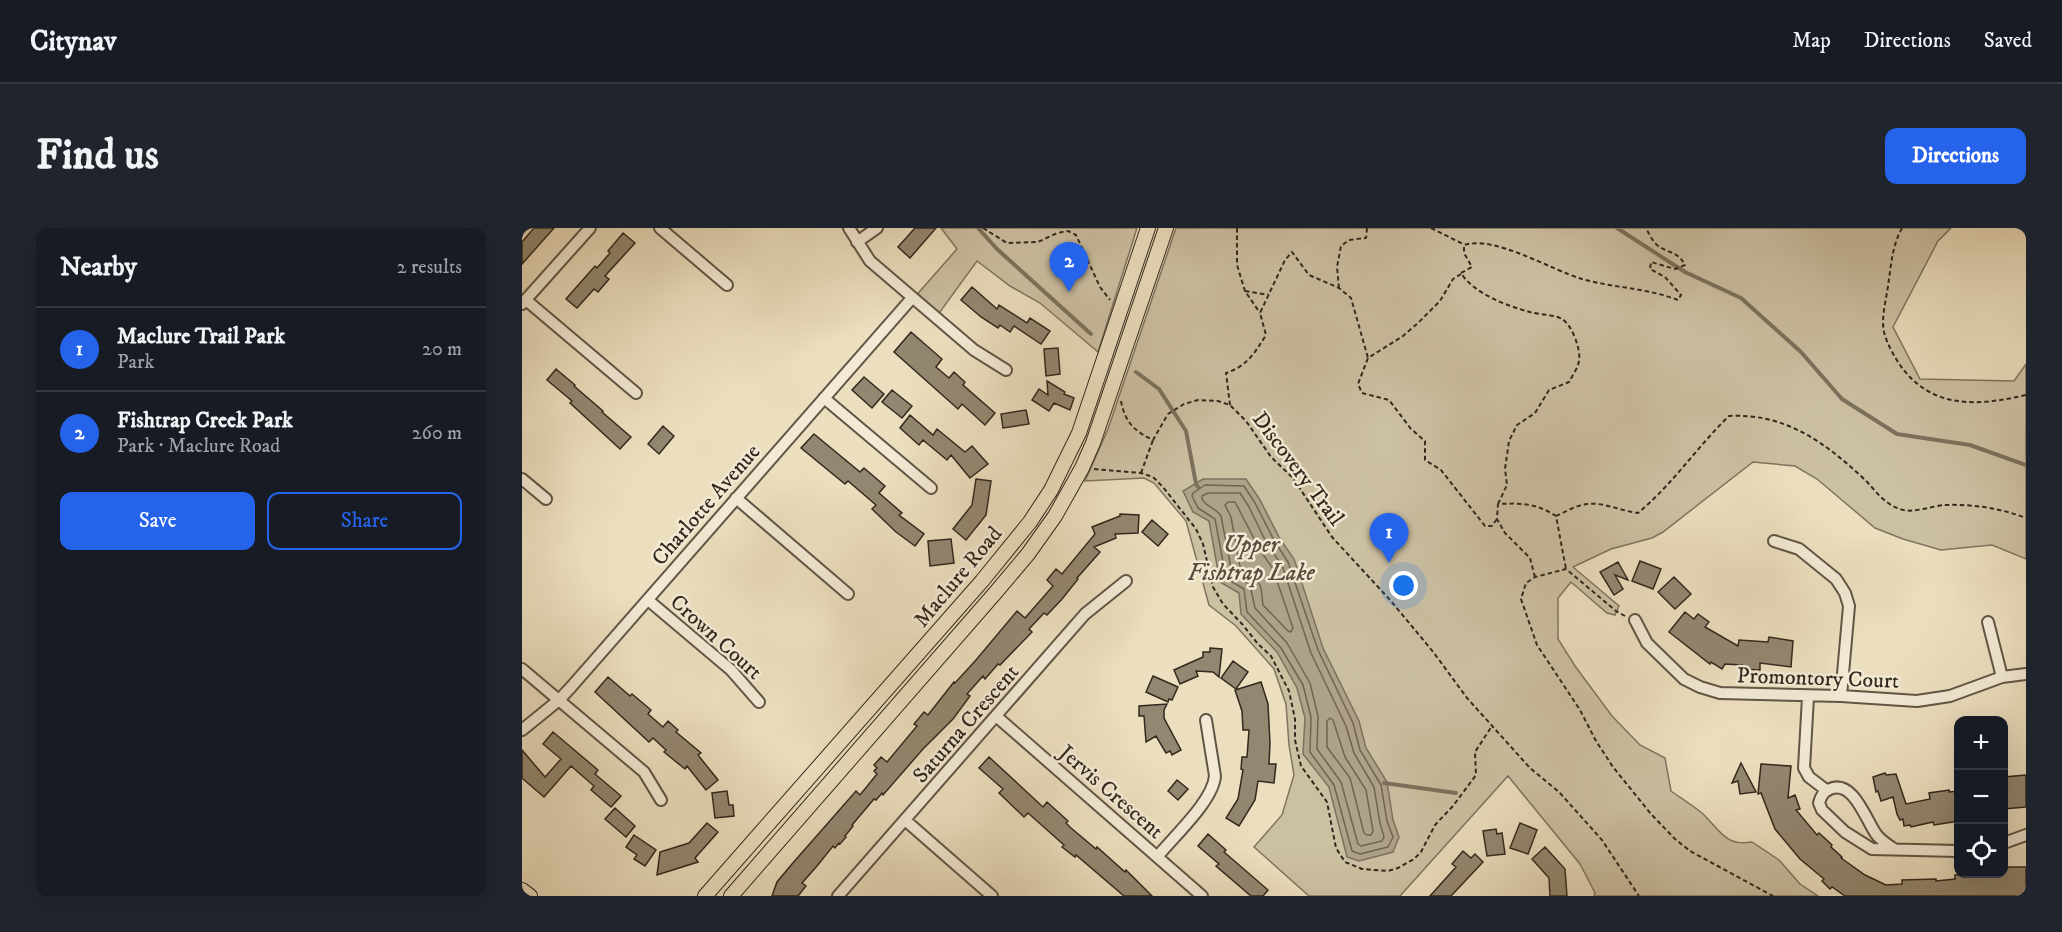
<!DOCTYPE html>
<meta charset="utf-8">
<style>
:root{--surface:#171b24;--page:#20242c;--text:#f1f3f6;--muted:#9ea1a6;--line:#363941;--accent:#2563eb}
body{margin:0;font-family:"IM FELL DW Pica",serif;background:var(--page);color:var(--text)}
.controls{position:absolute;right:18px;bottom:18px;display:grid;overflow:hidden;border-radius:12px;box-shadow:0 6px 24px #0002}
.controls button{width:54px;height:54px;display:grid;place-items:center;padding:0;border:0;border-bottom:2px solid var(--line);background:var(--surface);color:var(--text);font:30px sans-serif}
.you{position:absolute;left:882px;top:358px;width:21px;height:21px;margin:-15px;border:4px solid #fff;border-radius:50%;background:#1a73e8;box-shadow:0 0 0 9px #1a73e833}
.badge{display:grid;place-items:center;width:39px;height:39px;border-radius:50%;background:var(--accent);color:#fff;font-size:20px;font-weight:700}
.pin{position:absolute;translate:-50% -50px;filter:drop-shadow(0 2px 3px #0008)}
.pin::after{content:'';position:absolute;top:32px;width:21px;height:18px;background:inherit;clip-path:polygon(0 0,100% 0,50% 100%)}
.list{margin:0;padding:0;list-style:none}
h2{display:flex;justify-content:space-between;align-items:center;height:78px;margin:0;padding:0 24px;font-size:26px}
h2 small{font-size:20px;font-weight:400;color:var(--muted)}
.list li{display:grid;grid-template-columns:39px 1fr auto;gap:18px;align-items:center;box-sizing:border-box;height:84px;padding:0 24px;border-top:2px solid var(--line)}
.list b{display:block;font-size:22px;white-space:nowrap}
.list p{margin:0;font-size:20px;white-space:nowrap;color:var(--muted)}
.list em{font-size:20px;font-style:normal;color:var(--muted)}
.actions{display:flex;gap:12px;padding:18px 24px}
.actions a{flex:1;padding:14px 0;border:2px solid var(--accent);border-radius:12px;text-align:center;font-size:21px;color:var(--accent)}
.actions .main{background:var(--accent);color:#fff}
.icon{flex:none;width:33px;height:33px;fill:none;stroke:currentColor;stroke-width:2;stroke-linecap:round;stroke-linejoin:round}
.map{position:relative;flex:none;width:1504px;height:668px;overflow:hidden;border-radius:12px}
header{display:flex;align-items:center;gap:36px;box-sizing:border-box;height:84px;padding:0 30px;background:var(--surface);border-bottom:2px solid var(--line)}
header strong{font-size:28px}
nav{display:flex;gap:33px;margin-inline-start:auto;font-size:21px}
.intro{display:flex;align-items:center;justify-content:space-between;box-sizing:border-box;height:144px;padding:0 36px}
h1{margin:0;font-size:42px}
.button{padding:15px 27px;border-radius:12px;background:var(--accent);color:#fff;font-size:21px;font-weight:700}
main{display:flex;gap:36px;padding:0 36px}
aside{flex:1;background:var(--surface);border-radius:12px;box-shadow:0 6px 24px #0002}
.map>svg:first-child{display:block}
</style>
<header>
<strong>Citynav</strong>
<nav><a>Map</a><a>Directions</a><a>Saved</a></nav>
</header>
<div class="intro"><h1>Find us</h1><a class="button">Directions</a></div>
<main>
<aside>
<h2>Nearby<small>2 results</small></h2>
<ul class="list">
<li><span class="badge">1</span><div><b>Maclure Trail Park</b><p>Park</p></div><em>20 m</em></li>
<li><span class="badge">2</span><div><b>Fishtrap Creek Park</b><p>Park · Maclure Road</p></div><em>260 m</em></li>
</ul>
<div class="actions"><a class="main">Save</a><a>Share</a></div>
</aside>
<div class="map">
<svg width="1504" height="668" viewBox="0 0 1504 668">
<rect width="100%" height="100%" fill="#ecdfbf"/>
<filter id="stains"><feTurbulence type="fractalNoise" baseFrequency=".00333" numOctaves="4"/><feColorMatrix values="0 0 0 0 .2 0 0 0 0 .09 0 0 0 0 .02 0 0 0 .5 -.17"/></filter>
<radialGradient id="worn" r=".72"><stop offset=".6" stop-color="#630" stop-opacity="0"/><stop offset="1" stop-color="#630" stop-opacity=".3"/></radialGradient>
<path fill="#ccc0a3" stroke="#7f7460" stroke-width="1.5" d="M419 0H615L576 124 518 75 488 58 455 33 415 88 392 70 435 21Z
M654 0H1429L1416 13 1371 99 1398 151 1492 153 1504 136V331L1470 317 1419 322 1381 311 1353 300 1295 251 1273 238 1231 234 1141 304 1130 310 1089 321 1051 339 1097 378 1093 387 1085 385 1049 354 1036 370V411L1053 438 1090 488 1118 517 1143 530 1149 563C1159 570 1170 577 1180 585 1197 601 1203 619 1230 614L1257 632 1278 656 1296 668H1072L1073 665 1058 636 986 548 878 668H787L732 619 760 587 772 547 767 517 764 476 752 441 714 398 687 377 664 293 632 255 622 250 563 253 586 201Z"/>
<path fill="#ada188" stroke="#7c715d" stroke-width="1.5" d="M681 251H724L738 272 758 311 772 331 801 420 837 493 844 520 865 554 871 592 877 609 871 624 837 633 825 629 807 559 781 526 783 490 775 460 755 424 719 386 717 365 698 354 687 293 671 284 661 263Z"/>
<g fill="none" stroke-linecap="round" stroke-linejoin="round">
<path stroke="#706452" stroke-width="1.5" d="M683 257 722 258 733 275 753 314 766 334 796 422 831 495 838 522 859 557 865 593 871 609 866 619 838 626 830 623 812 557 788 524 789 489 781 457 759 420 725 384 722 361 704 350 693 291 676 280 670 268 671 265Z
M686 265H718L727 279 746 318 760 337 789 425 824 498 832 525 852 559 858 595 862 609 860 613 839 618 836 616 819 554 795 521 796 488 788 455 765 415 733 380 728 357 710 345 699 288C694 280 684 279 680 271V268Z
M706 274H713L738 322 751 341 771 400 769 404 766 403 741 377 739 360 735 351 718 339 709 289 703 277Z
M808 490 811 492 823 529 844 562 851 603 849 607H845L842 605 828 550 805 519V493Z"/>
<path stroke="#7c715d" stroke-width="4" d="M456 0 475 21 569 106
M1095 0 1163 44 1219 70 1279 124 1320 171 1375 206 1448 217 1504 237
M614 144 637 161 664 203 674 256 676 259
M862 555 934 565"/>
</g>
<path fill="#938771" stroke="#32281d" stroke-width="1.5" d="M12 0H32L0 36V14Z
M393 0H414L388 30 376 19Z
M101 5 113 15 83 48 87 51 76 64 72 61 55 80 44 71 73 38 75 40 88 25 86 23Z
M450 59 475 81 477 77 505 95 508 90 528 103 519 116 492 98 488 104 478 97 476 100 459 89 439 72Z
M389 104 420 131 414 139 427 150 432 144 443 154 441 157 473 185 463 197 440 176 436 181 372 124Z
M536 120 538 146 524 148 522 121Z
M34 141 53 157 52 158 81 183 80 184 109 209 98 221 48 175 50 173 25 152Z
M342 149 362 166 350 180 330 162Z
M525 153 543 164 542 166 552 170 548 182 532 175 527 183 510 172 517 161 526 167Z
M370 162 390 178 380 190 360 174Z
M504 182 507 196 481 200 479 186Z
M388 187 411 207 415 201 443 224 450 218 466 236 448 250 429 227 425 232 401 212 397 217 378 200Z
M141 198 152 208 137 226 126 216Z
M292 206 338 244 342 240 363 258 357 265 380 285 377 287 402 306 393 318 374 304 350 281 354 277 326 253 323 256 279 220Z
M454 251 469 253 464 287 444 312 431 301 450 277Z
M598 286 617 287 616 305 593 306 594 310 572 319 578 324 555 350 556 351 540 371 525 387 522 385 507 401 510 404 478 437 476 436 463 451 461 448 445 466 448 468 431 491 401 521 361 567 360 565 354 572 352 571 330 597 331 598 323 608 324 609 318 616 317 615 313 620 311 618 295 638 280 655 284 658 276 668H250L255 654 270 636 334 563 338 567 355 546 352 543 355 540 352 537 359 529 365 534 395 498 392 496 402 484 406 487 432 454 433 455 454 432 495 383 503 390 531 358 525 352 534 341 540 346 573 306 570 299 598 288Z
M630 292 646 306 636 318 620 304Z
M429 311 432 335 408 338 406 313Z
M1118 333 1139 341 1131 361 1110 353Z
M1096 334 1106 352 1093 347 1101 361 1092 367 1078 344Z
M1152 349 1169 366 1153 381 1136 364Z
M1163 384 1172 391 1176 386 1187 394 1183 399 1216 418 1217 412 1246 414 1247 409 1271 413 1269 439 1238 435V442L1220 441V437L1203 436 1200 441 1189 434 1188 436 1147 404Z
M688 420 700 421 697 449 691 444 674 443 676 448 658 456 652 442 681 429V424H688Z
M711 433 726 444 714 461 699 450Z
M631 448 656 459 650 472 647 471 646 474 624 464Z
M86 449 108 468 110 466 129 482 126 486 141 499 146 493 156 502 154 504 179 525 176 527 196 552 184 562 165 538 163 541 153 533 142 524 144 522 131 510 127 514 73 464Z
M739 454 746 476 748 515 747 536H754L752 555 736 553 733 572 717 598 704 590 716 571 721 542 719 541 720 529H725L727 502H721L720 483 713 462Z
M645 476 642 482V490L659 522 650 527 648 523 644 525 634 508 624 514 622 488H617V478Z
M31 504 76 542 73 546 99 568 89 579 69 562 72 558 49 538 22 569 0 550V522L23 549 39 531 21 516Z
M467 529 521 579 525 574 546 593 544 595 549 600 574 621 575 619 603 644 604 642 630 668H602L554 627 553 629 540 619 542 617 506 585 502 589 477 565 481 561 457 540Z
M1219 535 1234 564 1218 566 1216 553 1210 555Z
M1239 536 1269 538 1266 570 1273 567 1278 581 1274 582 1295 607 1297 605 1310 617 1309 619 1320 629 1319 630 1343 647 1364 657 1380 656V652L1414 651V653L1433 651V647L1482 645V641H1485V639H1504V668H1323L1310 659 1308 661 1300 653 1302 651 1278 631 1253 601 1239 565 1236 566Z
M1363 545 1364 547 1374 546 1384 576 1408 571 1407 565 1427 562V564L1437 563V593L1412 597 1411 594 1393 598 1389 599 1388 597 1382 598 1381 591 1378 592 1375 586 1371 569 1359 573 1356 563 1354 564 1351 549Z
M1504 547V579L1482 581V549Z
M655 552 666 561 656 572 646 563Z
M205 563 207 577H211L212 588 193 590 190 565Z
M93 580 113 598 104 609 83 591Z
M185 595 196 604 173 630 176 634 135 647 138 624 167 615Z
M998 595 1015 602 1006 626 988 620Z
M974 601 975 606 980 605 983 626 965 628 961 603Z
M686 606 704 622 702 624 746 662 741 668H729L694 638 697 636 676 618Z
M112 607 134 622 123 638 112 631 115 627 104 619Z
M1023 619 1043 641 1045 668H1028L1027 650 1010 631Z
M941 623 949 630 953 626 961 634 929 668H908L934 639 930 636Z"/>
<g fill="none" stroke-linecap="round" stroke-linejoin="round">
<g stroke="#605646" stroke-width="14">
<path id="minor" d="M138 0 205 57
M327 0 348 33 452 122 484 142
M335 14 355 0
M4 72 114 165
M0 76 68 0
M302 170 409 260
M0 251 24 271
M214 270 326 366
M1252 313 1277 321 1314 351 1323 365 1327 378 1319 468
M126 372 209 442 237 474
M1113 392 1125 415 1162 451 1178 459 1198 465 1319 468 1395 473 1428 468 1480 449 1504 446
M1466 394 1480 449
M0 441 122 544 139 572
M1286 469 1282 540 1287 549 1304 562
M474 488 680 668
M0 502 37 472 50 458 390 70
M383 592 470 668
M1482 615 1504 607
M1372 621C1366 617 1358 612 1354 606 1344 592 1331 551 1308 561 1301 564 1299 568 1297 575L1300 582 1323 604 1350 621 1436 623
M636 628C652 608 691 573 693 548L684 492
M316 668 563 386 604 353"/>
</g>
<g stroke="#32281d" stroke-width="16">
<path id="major" d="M0 662 8 668
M183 668 460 353 508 294 529 262 557 205 626 0
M209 668 474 364 506 326 533 288 560 240 571 215 644 0"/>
</g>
<path stroke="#32281d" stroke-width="2" stroke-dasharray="4.5 3" stroke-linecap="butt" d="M461 0 485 15 516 14 535 5 546 3 554 7 578 59 588 72
M715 0V37L723 63 738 85
M909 0 941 16
M1380 0C1370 18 1369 38 1366 58 1364 73 1359 89 1362 104 1365 116 1372 128 1378 137 1410 182 1456 178 1504 167
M939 46 931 51 918 73 896 95 881 108 846 130 836 156 840 165 867 172 889 201 903 213V232L919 242 963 298H970L975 291
M817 60 815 39 819 18 827 12 844 10 845 0
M723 63 747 67
M599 173C603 194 612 203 631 212L646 186 662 176 676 172 696 173 708 177 724 193 749 229 771 250 810 309 869 373 912 425 945 470 1008 540 1037 564 1080 612 1117 668
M708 177 704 145C725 138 732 126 744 107L738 85 763 32 770 24 787 47 817 60 829 70 846 130
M572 241 619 245 631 249 641 259 674 301 681 316 691 359 701 376 721 397 736 416 749 428 767 463 773 491V512L779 538 805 574 814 620 823 634 840 641 866 643 876 640 892 631 899 624 913 597 931 578 954 547 953 524 970 498
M619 245 631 212
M976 276 985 257 983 241 987 213 995 197 1013 185 1027 162 1047 154C1050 148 1056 140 1057 133 1059 121 1050 97 1040 91 1031 86 1017 87 1008 84 985 78 951 65 939 45L950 39 942 25V17C973 7 1029 42 1060 51 1092 60 1125 60 1156 72L1159 67 1143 49 1128 41 1129 34 1153 41 1163 37C1155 22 1146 26 1135 17 1130 12 1127 6 1124 0
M1034 288C1043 284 1055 277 1065 276 1082 274 1099 283 1116 285 1150 257 1175 219 1207 188 1262 185 1301 213 1340 249 1353 261 1360 275 1378 281 1390 286 1409 278 1423 277 1450 276 1478 280 1504 290
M1013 349 1008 330 983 305 975 291 976 276C999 275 1014 275 1034 288L1044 341
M1103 388 1094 383 1044 341 1013 349 1004 355 999 371 1015 417 1058 482 1074 513 1091 539 1129 586 1153 611 1168 623 1251 668"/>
<use href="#minor" stroke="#f3ead5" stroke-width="10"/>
<use href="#major" stroke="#ecdfbf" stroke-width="14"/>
</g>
<g text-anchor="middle" stroke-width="5" stroke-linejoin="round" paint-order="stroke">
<g font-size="22" fill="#32281d" stroke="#f3ead5">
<text transform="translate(777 240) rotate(53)" y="8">Discovery Trail</text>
<text transform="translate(183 276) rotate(-49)" y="8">Charlotte Avenue</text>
<text transform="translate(435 348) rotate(-50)" y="8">Maclure Road</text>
<text transform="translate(195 408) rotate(42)" y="8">Crown Court</text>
<text transform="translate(1296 449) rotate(2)" y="8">Promontory Court</text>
<text transform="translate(443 495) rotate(-49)" y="8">Saturna Crescent</text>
<text transform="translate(590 563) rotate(41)" y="8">Jervis Crescent</text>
</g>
<g font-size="24" font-style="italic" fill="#574c3d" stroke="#f3ead5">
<text x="729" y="324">Upper<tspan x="729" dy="28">Fishtrap Lake</tspan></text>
</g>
</g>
<rect width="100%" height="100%" filter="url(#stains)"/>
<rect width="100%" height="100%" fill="url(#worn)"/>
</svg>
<div class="controls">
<button>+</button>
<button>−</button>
<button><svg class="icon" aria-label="locate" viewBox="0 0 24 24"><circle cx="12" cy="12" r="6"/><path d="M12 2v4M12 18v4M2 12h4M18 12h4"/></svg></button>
</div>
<div class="you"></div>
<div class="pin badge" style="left:867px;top:335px">1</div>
<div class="pin badge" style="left:547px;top:64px">2</div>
</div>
</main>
